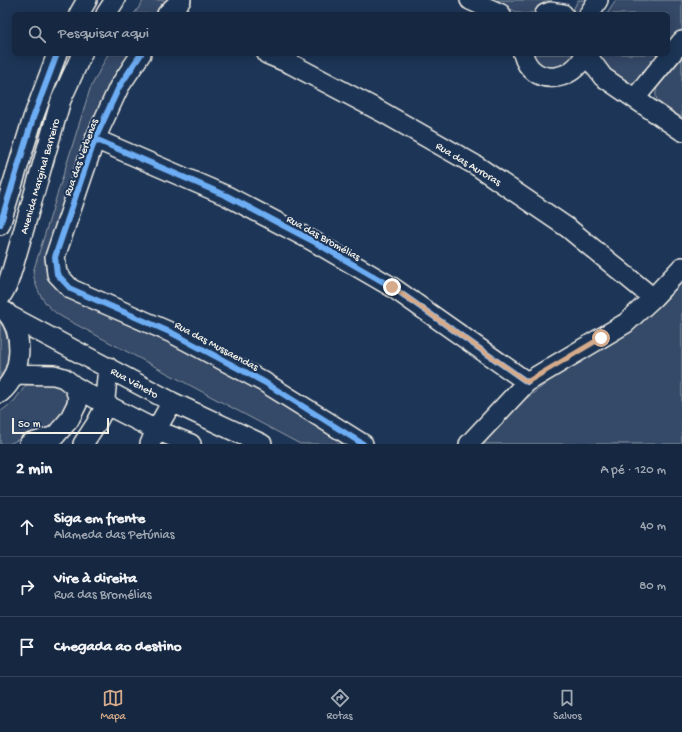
<!DOCTYPE html>
<html lang="pt">
<meta charset="utf-8">
<style>
:root{--surface:#162841;--page:#1f3048;--text:#f1f3f6;--muted:#9ea6b1;--line:#35445a;--accent:#d6ab8b}
body{margin:0;font-family:"Gochi Hand",sans-serif;background:var(--page);color:var(--text)}
.scale{position:absolute;left:12px;bottom:10px;width:97px;box-sizing:border-box;padding-left:4px;border:2px solid #f4f1e8;border-top:0;font-size:11px;line-height:14px;white-space:nowrap;color:#f4f1e8;-webkit-text-stroke:3px #1d3557;paint-order:stroke}
.stop{position:absolute;width:12px;height:12px;margin:-9px;border:3px solid #d6ab8b;border-radius:50%;background:#fff}
.stop.end{background:#d6ab8b;border-color:#fff;box-shadow:0 1px 4px #0008}
.list{margin:0;padding:0;list-style:none}
h2{display:flex;justify-content:space-between;align-items:center;height:52px;margin:0;padding:0 16px;font-size:17px}
h2 small{font-size:13px;font-weight:400;color:var(--muted)}
.list li{display:grid;grid-template-columns:26px 1fr auto;gap:12px;align-items:center;box-sizing:border-box;height:60px;padding:0 16px;border-top:1px solid var(--line)}
.list b{display:block;font-size:15px;white-space:nowrap}
.list p{margin:0;font-size:13px;white-space:nowrap;color:var(--muted)}
.list em{font-size:13px;font-style:normal;color:var(--muted)}
.icon{flex:none;width:22px;height:22px;fill:none;stroke:currentColor;stroke-width:2;stroke-linecap:round;stroke-linejoin:round}
.map{position:relative;flex:none;width:682px;height:444px;overflow:hidden}
.search{position:absolute;background:var(--surface);box-shadow:0 2px 10px #0003;left:12px;right:12px;top:12px;height:44px;display:flex;align-items:center;gap:10px;box-sizing:border-box;padding:0 14px;border-radius:6px;color:var(--muted);font-size:15px}
.sheet{height:232px;background:var(--surface)}
nav{display:flex;justify-content:space-around;align-items:center;box-sizing:border-box;height:56px;border-top:1px solid var(--line);background:var(--surface);font-size:11px;color:var(--muted)}
nav a{display:grid;justify-items:center;gap:2px}
nav .on{color:var(--accent)}
.map>svg:first-child{display:block}
</style>
<div class="map">
<svg width="682" height="444" viewBox="0 0 682 444">
<rect width="100%" height="100%" fill="#1d3557"/>
<filter id="ink" filterUnits="userSpaceOnUse"><feTurbulence type="fractalNoise" baseFrequency=".025" numOctaves="2"/><feDisplacementMap in="SourceGraphic" scale="8" xChannelSelector="R" yChannelSelector="G"/><feConvolveMatrix kernelMatrix="1 2 1 2 8 2 1 2 1" color-interpolation-filters="sRGB"/></filter>
<g filter="url(#ink)">
<path fill="#354a67" stroke="#949ea8" d="M144 0H170L159 14H134Z
M497 0H552C549 4 546 5 542 8 523 20 513 11 497 0Z
M578 0H589L580 14 575 13 573 10Z
M616 0H682V32L668 50V14H602H607Z
M108 54H132L49 265 172 341 264 389 347 444H300L62 317C45 307 36 292 33 272L90 89Z
M530 54H577L567 67 545 69Z
M596 54H665L641 84 631 87 603 70Z
M682 58V122C670 113 651 105 657 88Z
M682 282V444H480L519 404 561 372 638 324 662 304Z
M0 320C10 339 15 362 0 380Z
M59 384 73 395 58 425 30 434 9 444H0V412L14 401 26 385Z"/>
<g fill="none" stroke-linecap="round" stroke-linejoin="round">
<g stroke="#f4f1e8" stroke-width="22">
<path id="minor" d="M470 0 501 14
M79 14 87 0
M106 14 115 0
M167 14 181 0
M545 14 550 12 563 14
M589 14 598 0
M141 54 119 87 95 139 55 257 57 274 71 289 172 333 264 382 363 444
M267 54 291 64 382 112 477 166 568 228 653 298
M523 54C532 87 573 83 585 54
M586 54 603 77 682 131
M635 98 682 41
M95 139 227 196 311 240 392 287 527 382
M0 225 33 118 57 54
M0 298 7 286 13 267 61 100 82 54
M10 316 172 402 262 444
M14 374 54 375 64 378 74 386 105 404 156 430 191 444
M0 393C23 375 25 333 6 312
M29 444 55 436 69 420 77 404 78 397 74 386
M83 444 96 424 104 409 108 367
M150 444 156 430 172 402
M469 444 527 382 626 323 653 298 682 267"/>
</g>
<use href="#minor" stroke="#1d3557" stroke-width="19"/>
<g stroke="#1d3557" stroke-width="8">
<path id="cycleway" d="M141 54 119 87 95 139 55 257 57 274 71 289 172 333 264 382 363 444
M95 139 227 196 311 240 392 287 527 382
M0 225 33 118 57 54"/>
</g>
<use href="#cycleway" stroke="#6dadf4" stroke-width="6"/>
</g>
</g>
<g fill="none" stroke-linecap="round" stroke-linejoin="round" filter="url(#ink)">
<path stroke="#d6ab8b" stroke-width="5" d="M392 287 527 382 601 338"/>
</g>
<g text-anchor="middle" stroke-width="4" stroke-linejoin="round" paint-order="stroke">
<g font-size="11" fill="#f4f1e8" stroke="#1d3557">
<text transform="translate(80 157) rotate(-70)" y="4">Rua das Verbenas</text>
<text transform="translate(469 163) rotate(31)" y="4">Rua das Auroras</text>
<text transform="translate(39 176) rotate(-74)" y="4">Avenida Marginal Barreiro</text>
<text transform="translate(324 237) rotate(29)" y="4">Rua das Bromélias</text>
<text transform="translate(217 345) rotate(28)" y="4">Rua das Mussaendas</text>
<text transform="translate(135 382) rotate(29)" y="4">Rua Vêneto</text>
</g>
</g>
</svg>
<div class="scale">50 m</div>
<div class="stop" style="left:601px;top:338px"></div>
<div class="stop end" style="left:392px;top:287px"></div>
<div class="search"><svg class="icon" aria-label="search" viewBox="0 0 24 24"><circle cx="10" cy="10" r="6"/><path d="M15 15l6 6"/></svg>Pesquisar aqui</div>
</div>
<section class="sheet">
<h2>2 min<small>A pé · 120 m</small></h2>
<ul class="list">
<li><svg class="icon" aria-label="ahead" viewBox="0 0 24 24"><path d="M12 20V5M6 11l6-6 6 6"/></svg><div><b>Siga em frente</b><p>Alameda das Petúnias</p></div><em>40 m</em></li>
<li><svg class="icon" aria-label="right" viewBox="0 0 24 24"><path d="M7 20v-9h11M14 6l5 5-5 5"/></svg><div><b>Vire à direita</b><p>Rua das Bromélias</p></div><em>80 m</em></li>
<li><svg class="icon" aria-label="arrive" viewBox="0 0 24 24"><path d="M6 21V4h12l-3 4 3 4H6"/></svg><div><b>Chegada ao destino</b></div></li>
</ul>
</section>
<nav>
<a class="on"><svg class="icon" aria-label="map" viewBox="0 0 24 24"><path d="M3 6l6-2 6 2 6-2v14l-6 2-6-2-6 2zM9 4v14M15 6v14"/></svg>Mapa</a>
<a><svg class="icon" aria-label="directions" viewBox="0 0 24 24"><path d="M12 3l9 9-9 9-9-9zM9 14v-3h6M13 9l2 2-2 2"/></svg>Rotas</a>
<a><svg class="icon" aria-label="saved" viewBox="0 0 24 24"><path d="M7 4h10v16l-5-4-5 4z"/></svg>Salvos</a>
</nav>
